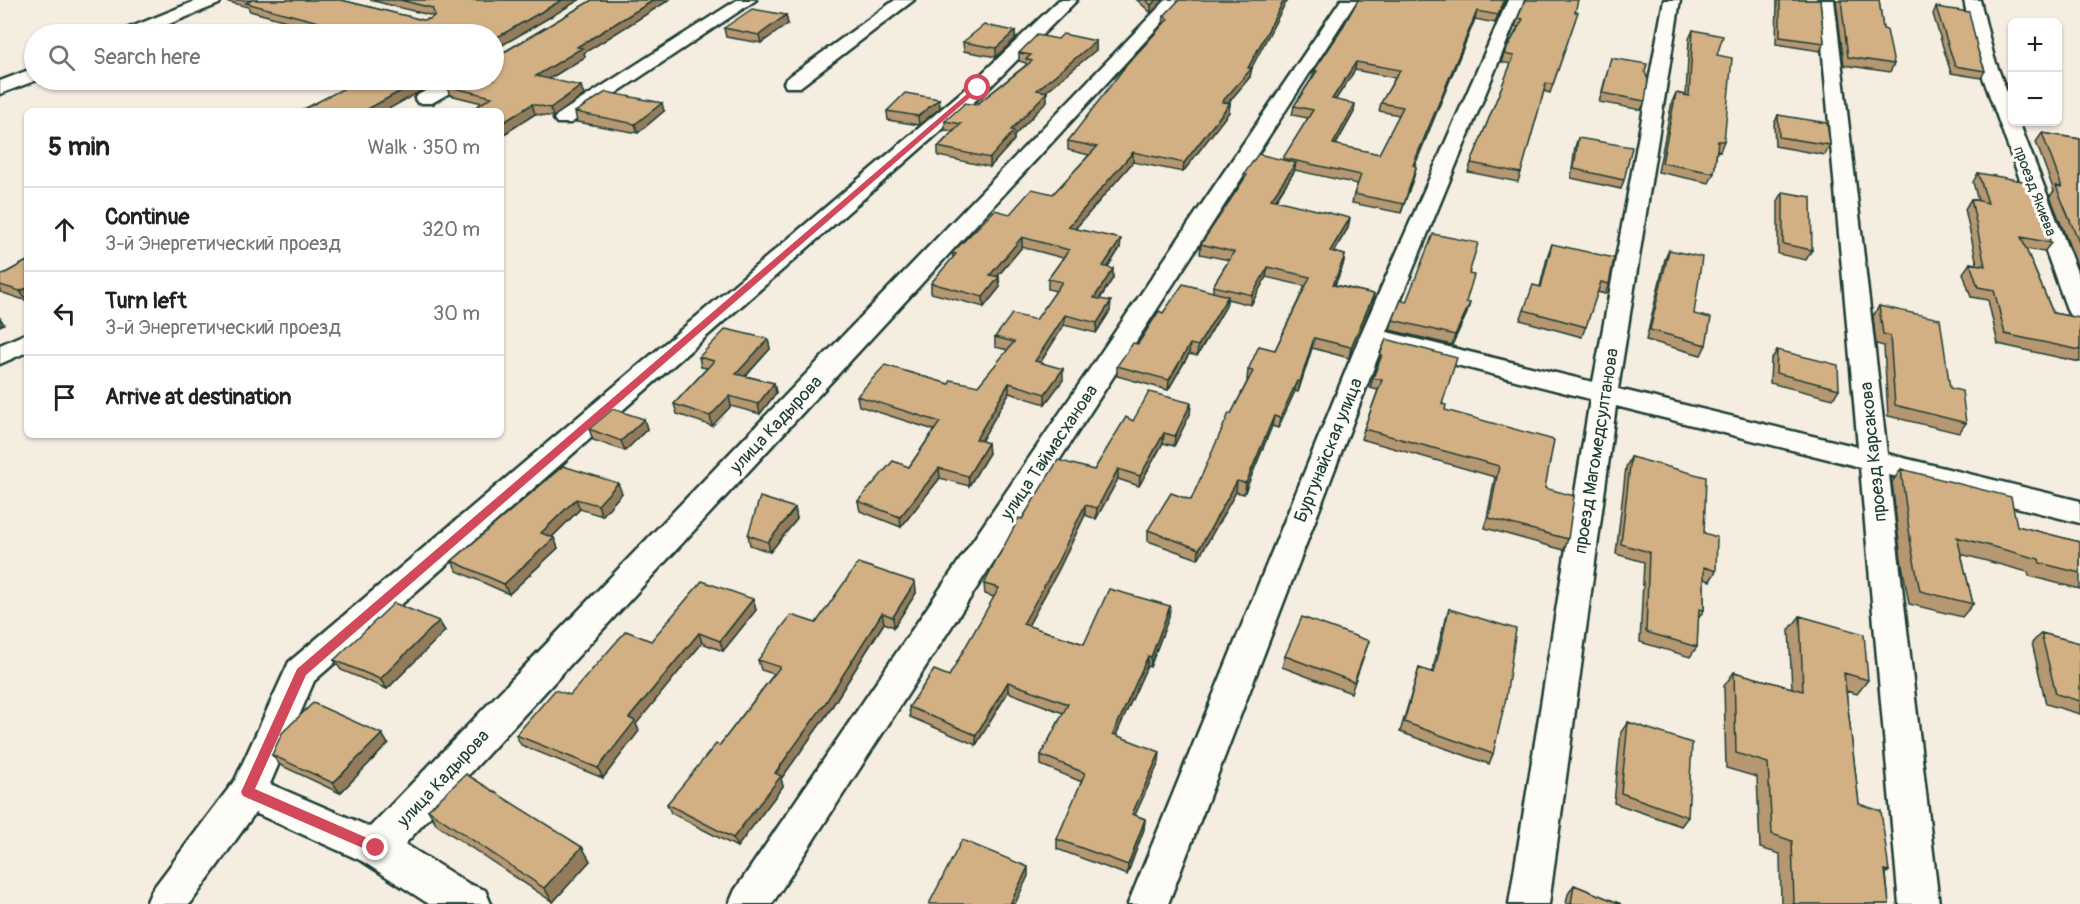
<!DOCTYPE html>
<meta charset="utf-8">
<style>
:root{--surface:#fff;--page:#f6f6f6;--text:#202124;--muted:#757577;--line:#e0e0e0}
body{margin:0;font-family:Pangolin,sans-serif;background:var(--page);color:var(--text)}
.controls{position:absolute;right:18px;top:18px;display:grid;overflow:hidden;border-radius:9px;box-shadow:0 2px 4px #0004}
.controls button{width:54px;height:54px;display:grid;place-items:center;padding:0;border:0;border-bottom:2px solid var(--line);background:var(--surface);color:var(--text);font:30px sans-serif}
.stop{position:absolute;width:18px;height:18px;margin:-14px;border:4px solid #d1495b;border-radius:50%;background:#fff}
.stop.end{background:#d1495b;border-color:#fff;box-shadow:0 2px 6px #0008}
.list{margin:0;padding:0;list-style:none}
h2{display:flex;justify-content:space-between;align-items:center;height:78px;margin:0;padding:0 24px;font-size:26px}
h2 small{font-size:20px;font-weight:400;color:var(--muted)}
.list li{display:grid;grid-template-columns:39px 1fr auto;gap:18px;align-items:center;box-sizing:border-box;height:84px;padding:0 24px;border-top:2px solid var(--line)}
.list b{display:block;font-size:22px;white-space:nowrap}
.list p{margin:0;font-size:20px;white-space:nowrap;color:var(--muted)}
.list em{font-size:20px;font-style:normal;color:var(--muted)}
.icon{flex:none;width:33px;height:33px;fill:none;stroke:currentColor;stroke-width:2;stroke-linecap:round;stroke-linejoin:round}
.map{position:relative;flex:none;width:2080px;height:904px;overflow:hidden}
.search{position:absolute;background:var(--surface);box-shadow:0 2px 4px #0004;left:24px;top:24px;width:480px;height:66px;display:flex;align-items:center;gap:15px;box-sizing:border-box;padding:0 21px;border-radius:33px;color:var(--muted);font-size:22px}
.panel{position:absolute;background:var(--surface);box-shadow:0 2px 4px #0004;left:24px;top:108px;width:480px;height:330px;border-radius:9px}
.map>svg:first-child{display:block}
</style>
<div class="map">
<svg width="2080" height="904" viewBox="0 0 2080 904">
<rect width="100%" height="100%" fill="#f4ede0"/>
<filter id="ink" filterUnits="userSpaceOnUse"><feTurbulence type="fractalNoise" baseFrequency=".0167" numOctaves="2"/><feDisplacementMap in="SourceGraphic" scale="12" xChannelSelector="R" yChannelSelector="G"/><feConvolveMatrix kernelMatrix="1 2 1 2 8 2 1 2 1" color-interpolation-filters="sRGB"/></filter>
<g filter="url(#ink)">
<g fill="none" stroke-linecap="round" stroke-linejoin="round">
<g stroke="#1f3d34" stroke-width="5">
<path id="minor" d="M198 0H221L219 4 144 34H121L124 30Z
M737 0H756L571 123H557L554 119 557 115Z
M895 0H914L800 87H786L784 83 786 79Z
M1059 0H1077L985 92 314 681 270 784 370 827 1166 0H1183L405 844 469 884 485 890 491 904H429L362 861 255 813 190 904H146L152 890 235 780 289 662 971 84Z
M1341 0H1357L772 904H729L735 890Z
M1508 0H1524L1387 332 1593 382 1664 0H1680L1618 389 1858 447 1818 0H1834L1887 454 2080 501V523L1889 475 1939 904H1899L1860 467 1616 406 1549 904H1509L1590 399 1382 346 1168 904H1128L1360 336Z
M1964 0H1980L1994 58 2012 106V122H2019L2080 280V319L2071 317 2068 312 1976 58Z
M34 68V80H37L0 94V81Z
M445 80H467L465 84 432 103H418L415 99 418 95Z
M27 333V352L0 364V345Z"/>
</g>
<use href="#minor" fill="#fdfcf7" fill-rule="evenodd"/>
</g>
<path fill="#b59772" stroke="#1f3d34" stroke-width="1.5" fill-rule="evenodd" d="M224 0H341L423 20 430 19 433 16 370 0H579L494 50V34H334L250 11 248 7 225 1Z
M592 0H669L584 53 585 57 549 79 584 95 553 117 535 114 501 136V111L482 103 450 95 446 86Z
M1137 0H1164L1151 13Z
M1287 0 1251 68 1250 77 1228 103H1230L1229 112 1183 172 1133 162 1075 229 1120 248 1108 267 1113 278 1100 299 1110 311 1096 333 1064 325 1040 363 1063 380 1045 404 1009 393 981 441 989 453 969 486 940 478 901 527 860 511 858 501 909 467 934 430 859 406 857 396 949 384 978 386 1008 350 995 347V337L1036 320 1056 291 1048 289V279L1063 258 1022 247 997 277 1000 287 984 307 931 293V283L953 258 952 253 1010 214 1053 194 1089 155 1068 150V141L1163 24 1164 16Z
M1358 0H1506L1495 23 1475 19 1414 166 1416 167 1414 176 1401 213 1352 203 1354 194 1358 184 1295 170 1294 172 1276 200 1348 228 1333 252 1345 255 1343 265 1335 285 1374 294 1372 304 1349 358 1312 348 1298 392 1295 391 1278 428 1272 426 1244 494 1236 492 1198 559 1148 541V530L1191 500 1231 414 1248 380H1247L1248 370 1275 350 1305 286 1266 277 1251 305 1227 299 1226 306 1197 356 1189 354 1168 390 1117 376V366L1138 344 1163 313 1213 292V286L1229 260 1200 254 1201 244 1243 182 1244 174 1283 160 1308 118 1292 115 1294 106 1312 78 1314 71 1340 32ZM1355 70 1395 78 1381 103 1379 111 1399 115 1379 154 1336 145 1354 112 1335 100Z
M1777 0H1820L1824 43 1820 51 1776 44Z
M1836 0H1879L1883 29 1894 64 1890 72 1844 65Z
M1936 7 1978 51 1985 71 1981 78 1951 73 1933 14Z
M1575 12V20L1550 93 1544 91 1518 182 1468 172 1471 163 1511 64 1501 62 1504 54 1518 27H1515L1518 18Z
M786 15 788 24 761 43 726 37 724 28Z
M1693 30 1717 55 1724 141 1720 151 1717 150 1714 173 1709 183 1658 172 1672 102 1676 93 1686 95 1689 39Z
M1015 31V39L996 57 964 51 963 42Z
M1058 39 1096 41V50L1045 92 1047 101 1014 136V140L990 167 938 156V147L953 131 945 130V121L976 105 1026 65V63L1019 61V53Z
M1611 58 1645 72V101L1641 110 1599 102Z
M939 99 940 108 919 125 888 120 887 111Z
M664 111 638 133 577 122 575 112Z
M1778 115 1830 145 1825 155 1775 146 1774 124Z
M2042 133 2080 139V273L2050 196 2054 191 2036 142Z
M1578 138 1624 180 1621 189 1571 178 1575 147Z
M1978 173 2051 243 2044 252 2026 249 2053 313 2080 318V362L1998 344 1988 300 1971 297 1963 273 1970 263 1977 264 1965 209 1971 199 1978 201 1973 182Z
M1783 192 1812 250 1806 260 1778 254V201Z
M1552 244 1609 284 1605 294 1597 292 1582 337 1520 320 1524 310 1540 287 1548 254Z
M1669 250 1706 345 1701 355 1646 340 1665 259Z
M27 261V301L0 292V276Z
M1469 274 1466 302 1467 313 1452 345 1390 330 1393 320 1406 302Z
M1879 306 1950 388 1966 423 1959 433 1888 416 1884 346 1876 344 1873 316Z
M768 339 770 349 746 376 774 383 776 393 760 414 731 406 712 426 677 414 674 404 707 368 701 367 699 357Z
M1386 339 1443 404 1445 410 1545 488 1568 539 1564 550 1485 528 1495 477 1361 439 1364 429 1378 390 1370 388 1373 378 1378 365H1377L1380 355Z
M1777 350 1839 389 1833 399 1770 383 1771 360Z
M1191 403 1190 414 1174 446 1163 443 1139 486 1118 479 1096 519 1085 515 1058 571 1028 626 1084 644 1170 606 1169 617 1150 667 1147 666 1116 735 1159 762 1135 815 1145 819 1144 829 1127 875 1057 849V839L1082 782 1041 765V755L1063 713 1008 692 976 745 910 717 909 707 949 676 994 597 985 594 984 584 1022 519 1094 470 1133 421Z
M644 419 647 429 625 451 593 440 589 429Z
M1631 457 1704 533 1716 571 1710 581 1704 579V610L1698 619 1697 647 1690 657 1640 642 1644 562 1616 554 1626 467Z
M563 466 622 493 602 516 580 509 552 537 554 538 558 548 509 594 457 571 452 561Z
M1901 469 2017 526 2080 542V589L2029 576 2028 572 1961 554 1973 604 1962 617 1909 604 1901 559 1892 482Z
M795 508 797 519 770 552 750 545 748 535Z
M915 582 916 593 894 627 884 623 828 713 781 779 783 786 737 847 671 813 667 804 719 746 774 674 761 670 758 660 816 623Z
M753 599 756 610 723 651 702 643 636 724 639 731 603 778 521 745 516 735 570 695 651 641Z
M1449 609 1493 754 1489 764 1400 732 1419 668 1432 673 1445 619Z
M1800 616 1868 680 1857 694 1846 691 1859 804 1889 871 1886 874 1889 904H1781L1780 854 1760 848 1757 777 1726 768 1724 686 1734 672 1792 688 1789 630Z
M439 621 445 631 387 689 341 670 334 660Z
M2041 633 2080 643V714L2046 704 2032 643Z
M1369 641 1351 693 1282 667 1285 656Z
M1628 722 1688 817 1681 826 1614 803 1621 732Z
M388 744 340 793 280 765 272 755Z
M428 810 582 847 590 861 553 902 437 825Z
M1574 885 1621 904H1566L1568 894Z"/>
<path fill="#937b5c" stroke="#1f3d34" stroke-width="1.5" d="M562 0H579L494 50V39Z
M654 0H669L584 53 585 57 539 85 536 76 577 47Z
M1156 0H1164L1151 13V5Z
M1284 0H1287L1251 69 1252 68 1250 77 1221 111 1222 102 1248 68Z
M1504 0H1506L1495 23 1498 15Z
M1477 11 1475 19 1411 175 1413 165Z
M786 15 788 24 761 43 759 35Z
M1015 31V39L996 57V48Z
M1096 41V50L1037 99V90Z
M1356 62 1355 70 1330 108 1332 99Z
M421 80H441L385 111H364Z
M581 86 584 95 553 117 550 108Z
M1047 92V101L1014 136V140L990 167V158L1011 130Z
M939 99 940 108 919 125 918 116Z
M662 103 664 111 638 133 635 124Z
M1230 103 1229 112 1183 172 1184 163Z
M532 104 535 114 501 136V124Z
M1355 104 1354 112 1331 153 1333 144Z
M1133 152V162L1068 237V227Z
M1296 163 1294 172 1270 208 1271 199Z
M1416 167 1414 176 1401 213 1404 204Z
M1350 218 1348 228 1328 261 1330 251Z
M1022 237V247L990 285V275Z
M1121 239 1120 248 1102 276 1103 266Z
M1345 255 1343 265 1331 295 1333 285Z
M1268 267 1266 277 1251 305 1252 295Z
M1113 269V278L1094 307V298Z
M999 277 1000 287 984 307 983 297Z
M27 288V301L20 291Z
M1374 294 1372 304 1349 358 1351 347Z
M1228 296 1226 306 1197 356 1198 346Z
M1111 301 1110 311 1096 333 1097 323Z
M1470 303 1467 313 1452 345 1455 335Z
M1065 315 1064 325 1035 371V361Z
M0 318 4 324 0 326Z
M1314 338 1312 348 1298 392 1300 382Z
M768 339 770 349 738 384 736 374Z
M1190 344 1189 354 1168 390 1169 380Z
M1063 369V380L1045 404V394Z
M1297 381 1295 391 1278 428 1280 418Z
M774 383 776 393 760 414 758 404Z
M1009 383V393L976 450V439Z
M729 396 731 406 712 426 710 416Z
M1191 403 1190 414 1174 446 1175 436Z
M1274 416 1272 426 1244 494 1246 483Z
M644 419 647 429 625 451 621 441Z
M1164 433 1163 443 1139 486 1140 476Z
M988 443 989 453 969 486 968 476Z
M939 468 940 478 901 527 900 517Z
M1118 469V479L1096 519 1097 508Z
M1237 481 1236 492 1198 559 1199 549Z
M618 483 622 493 602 516 598 505Z
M576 499 580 509 546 543 541 533Z
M1085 505V515L1058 571 1023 635V624Z
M795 508 797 519 770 552 768 542Z
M554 538 558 548 509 594 504 584Z
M915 582 916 593 894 627 893 617Z
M753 599 756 610 723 651 720 641Z
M1170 606 1169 617 1150 667 1151 657Z
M882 613 884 623 828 713 781 779 783 786 737 847 733 838Z
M439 621 445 631 387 689 380 679Z
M699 633 702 643 636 724 639 731 603 778 598 768 629 718Z
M1148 656 1147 666 1112 744 1113 734Z
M1008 682V692L976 745V735Z
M382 734 388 744 340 793 333 783Z
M1160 752 1159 762 1131 824 1132 814Z
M1145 819 1144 829 1127 875 1128 865Z
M582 847 590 861 553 902 544 888Z
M1028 867V876L1015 904H1010Z"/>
<path fill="#d2b084" stroke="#1f3d34" stroke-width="1.5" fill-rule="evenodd" d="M251 0H341L423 20 430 19 435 15 432 8 400 0H562L494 39V34H365L276 11 246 3 252 0Z
M592 0H654L577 47 582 48 536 76 581 86 550 108 532 104 501 124V111H469L492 97 446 86 458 80H494V56H498Z
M1146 0H1156L1151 5Z
M1179 0H1284L1248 68H1252L1222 102 1230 103 1184 163 1133 152 1068 227 1121 239 1103 266 1113 269 1094 298 1111 301 1097 323 1065 315 1035 361 1063 369 1045 394 1009 383 976 439 988 443 968 476 939 468 900 517 858 501 893 461 909 467 940 422 857 396 885 365 949 384 951 380 978 386 1014 342 995 337 1012 314 1036 320 1062 282 1048 279 1069 250 1022 237 990 275 999 277 983 297 931 283 956 254 952 253 995 210 1010 214 1032 189 1053 194 1097 147 1068 141 1124 68 1168 19 1164 16Z
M1358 0H1504L1498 15 1477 11 1413 165 1416 167 1404 204 1354 194 1361 175 1283 158 1313 110 1294 106 1317 71H1314L1340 32ZM1356 62 1400 70 1381 103 1403 107 1379 154 1333 144 1355 104 1332 99Z
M1525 0H1578L1575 12H1578L1553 84 1546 83 1521 173 1471 163 1514 56 1504 54 1523 19 1518 18Z
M1780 0H1820L1824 43 1780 37Z
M1841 0H1879L1883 29 1887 30 1894 64 1848 57Z
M1936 7 1969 12 1978 51 1985 71 1955 66Z
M752 9 786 15 759 35 724 28Z
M984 25 1015 31 996 48 963 42Z
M1693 30 1723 36 1717 55 1732 58 1724 141H1718L1714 173 1662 163 1676 93 1689 96Z
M1063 34 1096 41 1037 90 1047 92 1011 130 1014 131 990 158 938 147 961 124 945 121 965 103 976 105 1032 61 1026 59 1031 55 1019 53 1037 35 1058 39Z
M1611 58 1647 64 1645 72 1648 80 1645 101 1602 93Z
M360 80H421L364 111H300Z
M606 92 662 103 635 124 575 112Z
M905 93 939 99 918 116 887 111Z
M1778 115 1827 123 1830 145 1779 137Z
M2042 133 2080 139V245L2056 186 2062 187Z
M1578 138 1632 147 1624 180 1574 169Z
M1258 154 1296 163 1271 199 1350 218 1330 251 1345 255 1333 285 1374 294 1351 347 1314 338 1300 382 1297 381 1280 418 1274 416 1246 483 1237 481 1199 549 1148 530 1171 493 1191 500 1229 413 1231 414 1253 371 1248 370 1259 346 1275 350 1310 277 1268 267 1252 295 1213 286 1234 252 1201 244 1247 175 1244 174Z
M1978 173 2028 182 2051 243 2021 237 2053 313 2080 318V350L2005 334 1994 290 1978 287 1970 263 1985 266 1971 199 1988 203Z
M1783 192 1811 197 1812 250 1783 244Z
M1433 234 1478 243 1469 274 1474 275 1466 302 1470 303 1455 335 1393 320 1401 300 1406 302Z
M1552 244 1614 258 1609 284 1601 282 1586 327 1524 310 1533 285 1541 287Z
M1669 250 1702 257 1694 314 1711 318 1706 345 1650 330Z
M27 261V288L20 291 0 285V276Z
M1183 284 1228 296 1198 346 1190 344 1169 380 1117 366 1133 343 1138 344 1159 311 1163 313Z
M1879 306 1940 319 1950 388 1962 391 1966 423 1895 405 1890 336 1883 334Z
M726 329 768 339 736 374 774 383 758 404 729 396 710 416 674 404 714 361 699 357Z
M1386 339 1457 358 1442 404 1446 405 1445 410 1554 440 1545 488 1574 496 1568 539 1489 518 1499 466 1364 429 1382 380 1373 378 1382 355H1380Z
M1777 350 1838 365 1839 389 1776 373Z
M1149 392 1191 403 1175 436 1164 433 1140 476 1118 469 1097 508 1085 505 1058 561 1023 624 1084 644 1109 589 1170 606 1151 657 1148 656 1113 734 1160 752 1132 814 1145 819 1128 865 1057 839 1085 773 1041 755 1068 704 1008 682 976 735 909 707 934 670 949 676 999 588 984 584 1019 518 1022 519 1058 460 1094 470 1126 417 1133 421Z
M613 409 644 419 621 441 589 429Z
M1631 457 1706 477 1704 533 1717 537 1716 571 1704 567V610L1699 609 1697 647 1646 632 1649 552 1621 544Z
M563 466 618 483 598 505 576 499 541 533 554 538 504 584 452 561Z
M1901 469 2011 497 2017 526 2080 542V573L2040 563 2039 559 1957 537 1973 604 1920 591 1911 545Z
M760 497 795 508 768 542 748 535Z
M858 563 915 582 893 617 882 613 826 702 775 773 781 776 733 838 667 804 716 744 719 746 780 667 758 660 791 615 816 623Z
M702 581 753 599 720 641 699 633 629 718 635 721 598 768 516 735 555 690 570 695 626 631 651 641Z
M394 603 439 621 380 679 334 660Z
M1449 609 1516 629 1506 698 1493 754 1404 722 1419 668 1434 673Z
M1800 616 1864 634 1868 680 1844 673 1859 804 1881 811 1889 871 1885 870 1889 904H1794L1792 841 1772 834 1768 763 1736 753 1734 672 1803 691Z
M1302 617 1369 641 1354 682 1285 656Z
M2041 633 2080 643V701L2056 694Z
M313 703 382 734 333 783 272 755 282 733Z
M1628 722 1692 743 1688 817 1621 793Z
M466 774 582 847 544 888 428 810Z
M962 840 1028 867 1010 904H929Z
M1574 885 1621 904H1571Z"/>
</g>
<path fill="#d1495b" d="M975 87 981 88 306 675 255 789 381 844 383 848 381 852 376 854 372 852 243 796 241 792 297 669Z"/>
<g text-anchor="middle" stroke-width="6" stroke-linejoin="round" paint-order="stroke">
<g font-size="15" fill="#1f3d34" stroke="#fdfcf7">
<text transform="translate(2035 191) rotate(69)" y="5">проезд Якиева</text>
</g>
<g font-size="18" fill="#1f3d34" stroke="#fdfcf7">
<text transform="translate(776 424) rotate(-47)" y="6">улица Кадырова</text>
<text transform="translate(1328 450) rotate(-68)" y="6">Буртунайская улица</text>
<text transform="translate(1596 451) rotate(-81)" y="6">проезд Магомедсултанова</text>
<text transform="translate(1049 452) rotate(-56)" y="6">улица Таймасханова</text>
<text transform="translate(1873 452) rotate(-96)" y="6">проезд Карсакова</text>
<text transform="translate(443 778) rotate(-47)" y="6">улица Кадырова</text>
</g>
</g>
</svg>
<div class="controls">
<button>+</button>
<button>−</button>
</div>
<div class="stop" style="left:978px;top:88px"></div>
<div class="stop end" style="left:376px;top:848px"></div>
<div class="search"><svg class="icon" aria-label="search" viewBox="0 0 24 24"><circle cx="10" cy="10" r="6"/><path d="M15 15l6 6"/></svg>Search here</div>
<section class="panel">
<h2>5 min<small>Walk · 350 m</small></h2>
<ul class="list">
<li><svg class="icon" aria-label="ahead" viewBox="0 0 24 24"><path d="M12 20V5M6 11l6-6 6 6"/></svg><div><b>Continue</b><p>3-й Энергетический проезд</p></div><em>320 m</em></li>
<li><svg class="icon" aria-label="left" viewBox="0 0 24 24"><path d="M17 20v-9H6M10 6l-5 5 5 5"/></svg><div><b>Turn left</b><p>3-й Энергетический проезд</p></div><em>30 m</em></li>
<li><svg class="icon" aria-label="arrive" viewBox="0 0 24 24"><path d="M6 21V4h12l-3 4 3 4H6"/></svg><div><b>Arrive at destination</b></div></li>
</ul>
</section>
</div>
